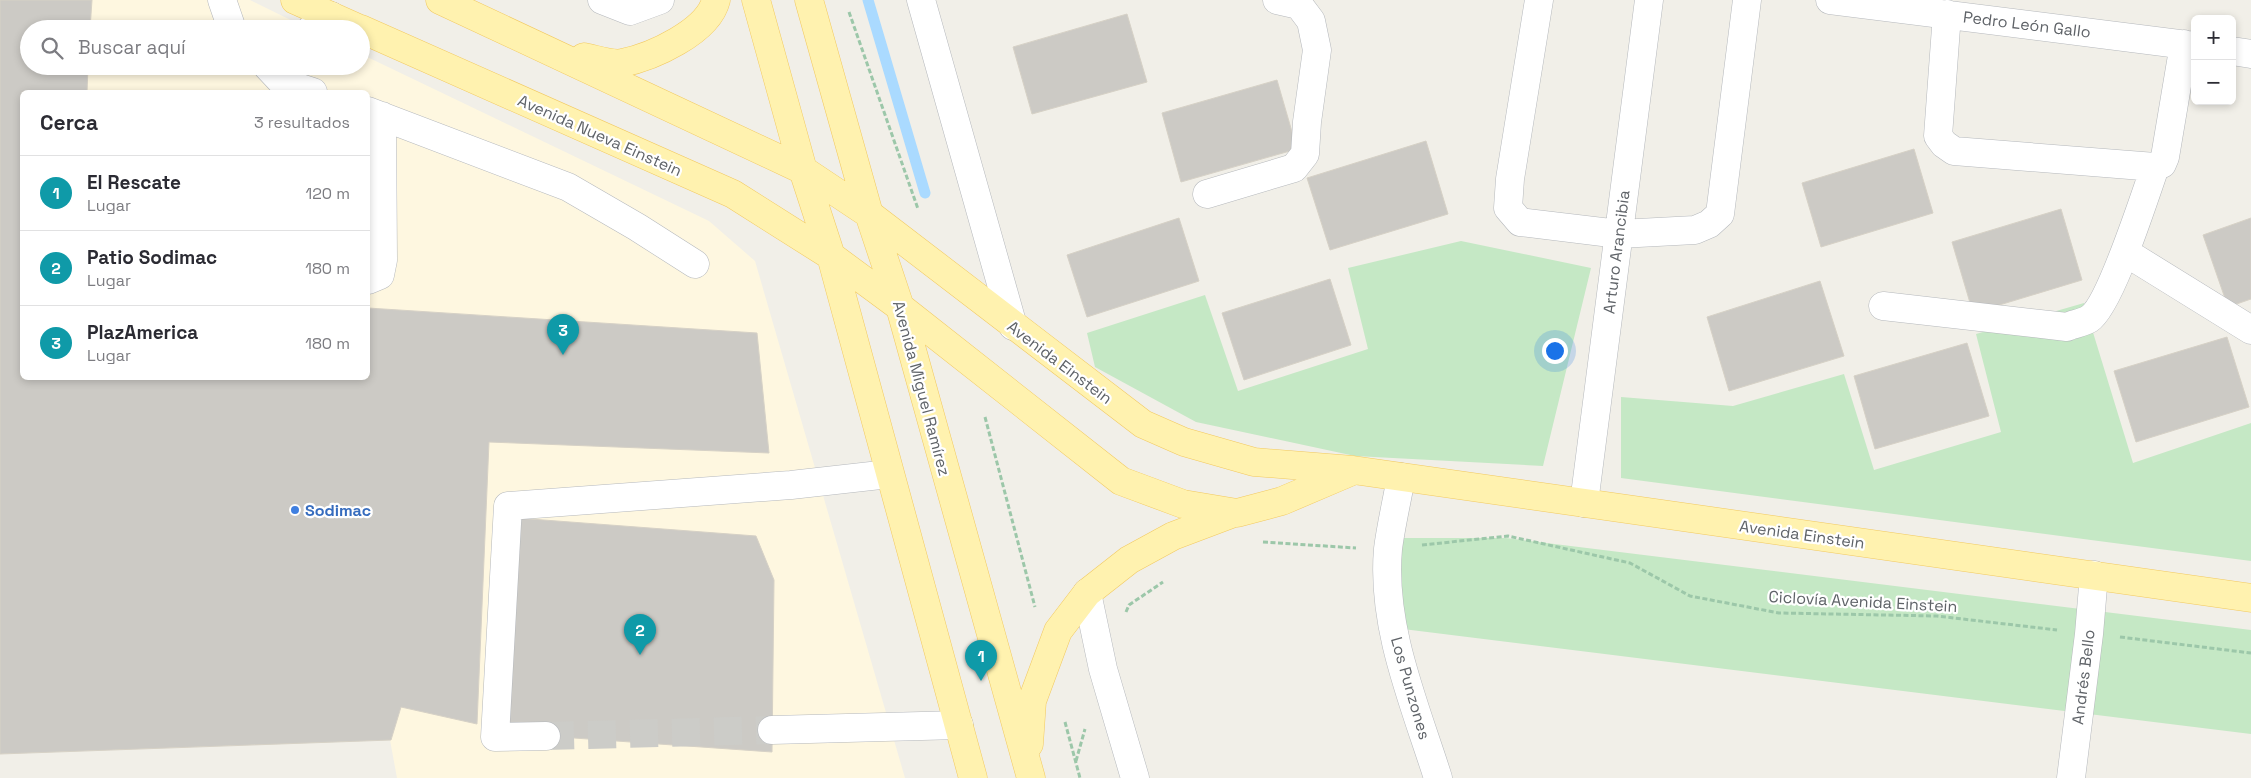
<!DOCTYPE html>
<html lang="es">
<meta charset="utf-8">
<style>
:root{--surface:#fff;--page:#f7f7f7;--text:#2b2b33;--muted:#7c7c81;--line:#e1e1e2;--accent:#ea580c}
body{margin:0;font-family:"Space Grotesk",sans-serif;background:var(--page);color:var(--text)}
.controls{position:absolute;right:15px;top:15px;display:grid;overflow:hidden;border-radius:8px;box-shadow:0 2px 8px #0003}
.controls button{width:45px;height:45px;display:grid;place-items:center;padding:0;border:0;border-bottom:1px solid var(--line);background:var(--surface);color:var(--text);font:25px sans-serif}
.you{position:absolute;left:1554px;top:350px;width:18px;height:18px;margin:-12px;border:4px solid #fff;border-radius:50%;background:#1a73e8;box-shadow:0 0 0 8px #1a73e833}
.badge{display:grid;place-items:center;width:32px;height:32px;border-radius:50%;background:var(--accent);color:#fff;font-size:16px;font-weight:700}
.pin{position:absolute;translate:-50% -41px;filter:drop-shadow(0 1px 2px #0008)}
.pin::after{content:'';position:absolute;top:26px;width:18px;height:15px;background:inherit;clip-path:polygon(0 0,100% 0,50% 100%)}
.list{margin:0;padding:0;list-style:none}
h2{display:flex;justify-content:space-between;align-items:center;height:65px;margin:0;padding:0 20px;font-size:21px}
h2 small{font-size:16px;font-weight:400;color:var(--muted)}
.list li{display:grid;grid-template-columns:32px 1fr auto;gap:15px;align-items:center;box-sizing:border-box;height:75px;padding:0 20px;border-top:1px solid var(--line)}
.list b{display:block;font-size:19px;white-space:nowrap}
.list p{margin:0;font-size:16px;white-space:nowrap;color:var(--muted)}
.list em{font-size:16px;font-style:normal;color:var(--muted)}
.icon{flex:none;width:28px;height:28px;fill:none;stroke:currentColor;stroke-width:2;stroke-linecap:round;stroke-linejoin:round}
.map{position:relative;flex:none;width:2251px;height:778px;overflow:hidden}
.search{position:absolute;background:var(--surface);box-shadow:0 2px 8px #0003;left:20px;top:20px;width:350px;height:55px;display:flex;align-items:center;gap:12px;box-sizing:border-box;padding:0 18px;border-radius:28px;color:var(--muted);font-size:19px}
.panel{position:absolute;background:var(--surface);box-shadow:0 2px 8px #0003;left:20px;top:90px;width:350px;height:290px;border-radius:8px}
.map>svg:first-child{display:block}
</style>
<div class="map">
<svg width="2251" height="778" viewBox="0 0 2251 778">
<rect width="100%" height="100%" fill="#f1efe8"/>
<path fill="#fef7e0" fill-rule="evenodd" d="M0 0H250L309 29H29V66H361V54L709 221 755 261 905 778H397L390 740 0 754ZM22 92H368V378H22Z"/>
<path fill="#c5e8c5" d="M1461 241 1591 268 1543 466 1355 456 1196 422 1095 367 1087 333 1205 295 1238 391 1368 349 1348 268Z
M2084 303 2133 463 2251 423V561L1621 478V397L1733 406 1844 374 1874 470 2001 432 1976 334Z
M1396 538H1506L2251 630V734L1403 629Z"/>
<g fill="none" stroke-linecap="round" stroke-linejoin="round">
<path stroke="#aadaff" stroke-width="11" d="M868 0 925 193"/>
</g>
<path fill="#cccac5" stroke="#d6d1c6" d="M0 0H92L90 29H29V66H88L87 92H22V378H368V308L757 333 769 453 489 442 477 724 401 707 391 740 0 754Z
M1127 14 1147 82 1032 114 1013 47Z
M1277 80 1297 149 1181 182 1162 113Z
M1426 141 1448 214 1330 250 1307 178Z
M1914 149 1933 213 1821 247 1802 183Z
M2061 209 2082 280 1973 313 1952 242Z
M1179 218 1199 281 1087 317 1067 255Z
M2251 218V299L2228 307 2203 235Z
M1330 279 1351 345 1244 380 1222 313Z
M1820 281 1844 356 1729 391 1707 317Z
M2227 337 2249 407 2136 442 2114 371Z
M1967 343 1989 416 1875 449 1854 376Z
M517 518 756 536 774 580 772 752 503 733Z"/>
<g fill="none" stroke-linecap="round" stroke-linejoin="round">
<path stroke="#ccccc8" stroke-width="28" stroke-dasharray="28 14" stroke-linecap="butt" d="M546 736 772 730"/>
<g stroke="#b5b8bc" stroke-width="29">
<path id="minor" d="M222 0 232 29
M602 0 630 11 660 0
M921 0 1013 326
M1539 0 1510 179 1508 208 1520 222 1619 234 1695 230 1709 224 1720 214 1747 0
M1830 0 2195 46
M1947 14 1938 136 1944 144 1954 151 2155 167 2162 164 2165 157 2184 44
M311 29 331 16
M2232 51 2251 54
M267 66 282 82 313 92
M368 111 568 187 637 227 695 264
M1207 194 1294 168 1305 154 1307 122 1317 50 1311 21 1299 5 1277 0
M2125 252 2251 330
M368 280 380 275 383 260 382 116
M1883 306 2067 327C2073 324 2082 323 2089 319 2110 306 2145 195 2155 167
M1401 477C1397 501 1391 525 1388 549 1381 627 1415 705 1438 778
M1584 503 1649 0
M1087 593 1103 669 1135 778
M772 730 959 725
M546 736 495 737 508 506 791 485 889 474
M2071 778 2089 634 2094 575"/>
</g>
<g stroke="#f2c960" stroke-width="29">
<path id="major" d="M295 0 360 29
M440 0 803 170 869 214 1143 424 1184 442 1254 462 1353 470 2251 598
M756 0 803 170 831 256 973 778
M809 0 869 214 900 307 1031 778
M361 29 733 194 831 256 900 307 1121 481 1183 504 1237 513 1282 501 1350 472
M584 57C595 59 611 65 622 63 652 57 708 32 716 0
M1029 744 1032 701 1058 631 1087 593 1129 560 1173 536 1234 513"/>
</g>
<path stroke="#9cc7a9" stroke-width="3" stroke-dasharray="5 2.5" stroke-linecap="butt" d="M849 12 918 209
M985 417 1035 607
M1263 542 1356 548
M1422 545 1508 536 1630 563 1690 596 1779 613 1937 616 2057 630
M1126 612 1129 605 1163 582
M2120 637 2251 653
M1065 722 1080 778
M1076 761 1085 729"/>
<use href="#minor" stroke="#fff" stroke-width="28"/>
<use href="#major" stroke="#fff2af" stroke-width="28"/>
</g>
<circle fill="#3f7fe0" stroke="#fff" stroke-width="2" cx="295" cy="510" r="5"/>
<g text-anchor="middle" stroke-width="4.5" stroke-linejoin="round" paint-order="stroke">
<g font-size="16" fill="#5f6368" stroke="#fff">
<text transform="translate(2027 24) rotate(7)" y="6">Pedro León Gallo</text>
<text transform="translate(600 135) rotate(24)" y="6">Avenida Nueva Einstein</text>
<text transform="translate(1616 252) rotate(-83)" y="6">Arturo Arancibia</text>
<text transform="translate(1060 362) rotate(37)" y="6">Avenida Einstein</text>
<text transform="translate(922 388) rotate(75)" y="6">Avenida Miguel Ramírez</text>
<text transform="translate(1802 534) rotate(8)" y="6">Avenida Einstein</text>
<text transform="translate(1863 601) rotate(3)" y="6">Ciclovía Avenida Einstein</text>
<text transform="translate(2083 677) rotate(-83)" y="6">Andrés Bello</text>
<text transform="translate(1411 688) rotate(74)" y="6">Los Punzones</text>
</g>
<g font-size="16" font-weight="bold" fill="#366cbe" stroke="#fff" text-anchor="start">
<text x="305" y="516">Sodimac</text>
</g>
</g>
</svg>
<div class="controls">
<button>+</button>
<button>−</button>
</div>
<div class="you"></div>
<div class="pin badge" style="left:981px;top:681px;background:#0f9aa8">1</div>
<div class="pin badge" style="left:640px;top:655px;background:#0f9aa8">2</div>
<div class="pin badge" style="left:563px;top:355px;background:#0f9aa8">3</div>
<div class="search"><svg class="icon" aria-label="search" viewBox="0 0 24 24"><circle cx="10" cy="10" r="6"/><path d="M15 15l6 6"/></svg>Buscar aquí</div>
<section class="panel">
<h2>Cerca<small>3 resultados</small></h2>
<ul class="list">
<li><span class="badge" style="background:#0f9aa8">1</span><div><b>El Rescate</b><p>Lugar</p></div><em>120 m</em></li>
<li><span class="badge" style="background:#0f9aa8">2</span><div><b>Patio Sodimac</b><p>Lugar</p></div><em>180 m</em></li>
<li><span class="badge" style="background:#0f9aa8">3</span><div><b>PlazAmerica</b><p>Lugar</p></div><em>180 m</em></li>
</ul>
</section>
</div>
